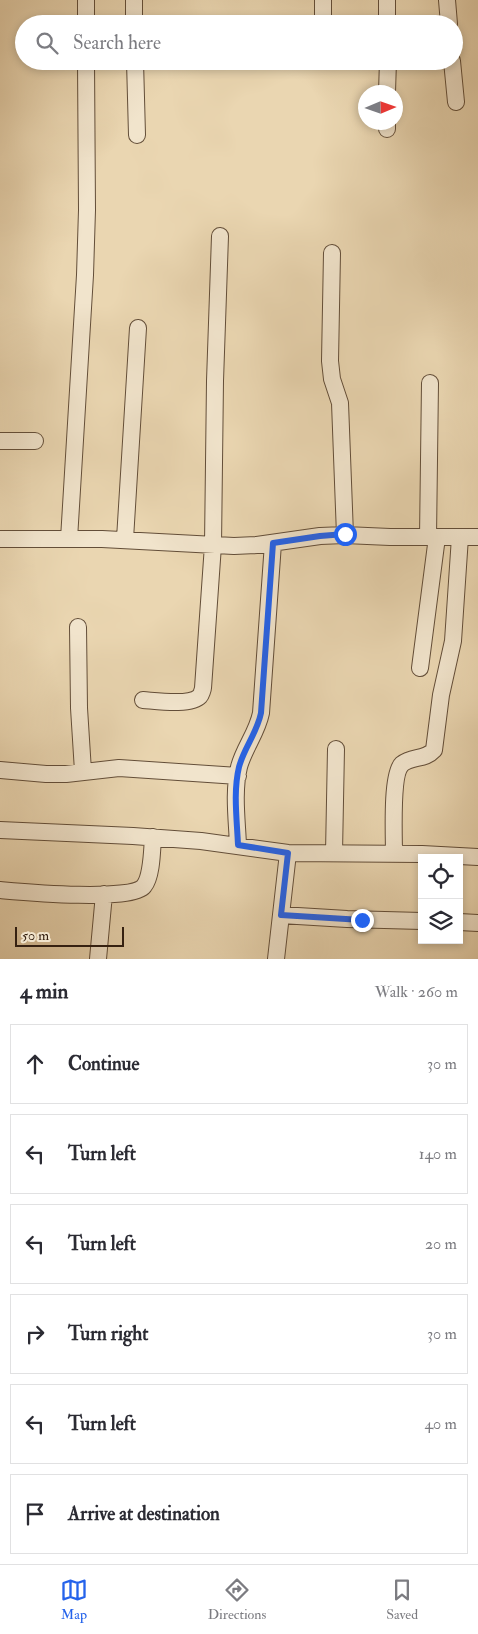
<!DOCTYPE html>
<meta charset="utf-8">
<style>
:root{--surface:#fff;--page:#f7f7f7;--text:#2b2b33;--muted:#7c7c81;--line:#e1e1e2;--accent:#2563eb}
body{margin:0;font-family:"IM FELL Double Pica",serif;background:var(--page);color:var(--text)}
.controls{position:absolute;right:15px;bottom:15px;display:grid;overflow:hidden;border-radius:0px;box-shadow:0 2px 8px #0003}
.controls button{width:45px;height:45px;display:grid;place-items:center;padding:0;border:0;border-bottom:1px solid var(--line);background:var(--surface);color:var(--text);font:25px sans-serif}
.compass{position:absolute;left:358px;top:85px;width:45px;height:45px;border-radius:50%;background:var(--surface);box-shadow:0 2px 8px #0003;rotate:88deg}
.scale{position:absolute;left:15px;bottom:12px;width:109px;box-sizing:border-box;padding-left:5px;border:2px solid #362111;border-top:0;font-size:14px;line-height:18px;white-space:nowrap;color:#362111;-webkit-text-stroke:4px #f1e4cc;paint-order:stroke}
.stop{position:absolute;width:15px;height:15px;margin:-11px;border:4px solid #2563eb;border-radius:50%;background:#fff}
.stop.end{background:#2563eb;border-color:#fff;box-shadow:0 1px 5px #0008}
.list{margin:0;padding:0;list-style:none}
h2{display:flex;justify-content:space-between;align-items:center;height:65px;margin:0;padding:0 20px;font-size:21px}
h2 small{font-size:16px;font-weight:400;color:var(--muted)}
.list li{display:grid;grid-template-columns:32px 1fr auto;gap:15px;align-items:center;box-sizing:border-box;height:80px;margin:0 10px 10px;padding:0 10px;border:1px solid var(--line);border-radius:0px}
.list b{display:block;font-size:19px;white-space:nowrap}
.list em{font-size:16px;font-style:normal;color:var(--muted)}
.icon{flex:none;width:28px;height:28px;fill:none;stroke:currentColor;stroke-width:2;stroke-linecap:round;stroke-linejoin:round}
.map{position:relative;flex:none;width:478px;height:959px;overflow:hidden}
.search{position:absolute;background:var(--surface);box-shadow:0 2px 8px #0003;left:15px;right:15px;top:15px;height:55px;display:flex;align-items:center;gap:12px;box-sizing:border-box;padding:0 18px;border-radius:28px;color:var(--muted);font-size:19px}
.sheet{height:605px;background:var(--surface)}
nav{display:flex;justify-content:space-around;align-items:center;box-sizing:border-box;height:70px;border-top:1px solid var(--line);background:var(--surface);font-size:14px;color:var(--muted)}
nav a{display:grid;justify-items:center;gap:2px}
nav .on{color:var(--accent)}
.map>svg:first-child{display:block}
</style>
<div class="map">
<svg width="478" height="959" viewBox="0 0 478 959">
<rect width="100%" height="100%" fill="#ead6b1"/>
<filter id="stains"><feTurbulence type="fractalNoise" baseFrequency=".004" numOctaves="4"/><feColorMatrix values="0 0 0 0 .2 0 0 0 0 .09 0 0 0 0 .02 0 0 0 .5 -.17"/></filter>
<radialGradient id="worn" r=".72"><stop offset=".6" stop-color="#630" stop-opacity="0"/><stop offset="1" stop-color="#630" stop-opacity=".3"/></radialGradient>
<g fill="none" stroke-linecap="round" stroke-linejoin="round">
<g stroke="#634e39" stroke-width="18">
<path id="minor" d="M134 0V24
M323 0V24
M387 0V24
M447 0 449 24
M86 24V0
M135 61 137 135
M452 61 456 102
M387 92 388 61
M387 129V122
M332 253 330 361 332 379 340 403 345 535
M0 441H35
M428 537 430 383
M0 539H102L234 546 257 545 320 536 345 535 390 537H478
M69 539 85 275 87 210 86 61
M125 539 138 328
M78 627 79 708 83 771
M420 668 437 537
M143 700C157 701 191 706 200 696 201 695 203 689 203 688L213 545 215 381 220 236
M0 770 46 774H66L119 768 238 776
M0 830 133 836 201 841 288 853 422 854 478 857
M238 845C237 820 233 792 239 767 244 748 257 733 261 713L273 543
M334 853 336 749
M394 854C394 837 391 774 402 764 412 756 425 760 434 750L441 695 453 641 460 537
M0 890C23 892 132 902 144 886 152 876 152 850 153 837
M281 915 347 919 422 921
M459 922 478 923
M98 959 104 894
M276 959 288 853"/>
</g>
<use href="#minor" stroke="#f1e4cc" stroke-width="16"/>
</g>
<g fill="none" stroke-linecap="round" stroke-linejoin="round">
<path stroke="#2563eb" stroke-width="6" d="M345 534 320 536 273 543 261 713C257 733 244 748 239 767 233 792 237 820 238 845L288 853 281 915 362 920"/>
</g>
<rect width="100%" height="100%" filter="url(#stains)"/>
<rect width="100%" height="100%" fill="url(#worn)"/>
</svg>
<div class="controls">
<button><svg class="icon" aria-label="locate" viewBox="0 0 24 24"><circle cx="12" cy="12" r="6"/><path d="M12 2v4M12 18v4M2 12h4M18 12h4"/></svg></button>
<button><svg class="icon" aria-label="layers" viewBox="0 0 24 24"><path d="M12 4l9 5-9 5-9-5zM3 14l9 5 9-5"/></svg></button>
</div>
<svg class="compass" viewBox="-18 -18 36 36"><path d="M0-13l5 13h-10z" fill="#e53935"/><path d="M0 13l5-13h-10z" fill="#7c7c81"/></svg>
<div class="scale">50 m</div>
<div class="stop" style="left:345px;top:534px"></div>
<div class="stop end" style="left:362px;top:920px"></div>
<div class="search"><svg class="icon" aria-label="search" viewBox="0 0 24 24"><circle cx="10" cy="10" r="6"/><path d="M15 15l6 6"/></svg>Search here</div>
</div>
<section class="sheet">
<h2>4 min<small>Walk · 260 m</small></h2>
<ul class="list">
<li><svg class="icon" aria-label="ahead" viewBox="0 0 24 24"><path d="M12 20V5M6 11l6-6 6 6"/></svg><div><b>Continue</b></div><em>30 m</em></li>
<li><svg class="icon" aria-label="left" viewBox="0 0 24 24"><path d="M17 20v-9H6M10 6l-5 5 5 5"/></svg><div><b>Turn left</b></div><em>140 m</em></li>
<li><svg class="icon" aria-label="left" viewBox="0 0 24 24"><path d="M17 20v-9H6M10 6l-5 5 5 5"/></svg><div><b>Turn left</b></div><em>20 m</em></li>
<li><svg class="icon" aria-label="right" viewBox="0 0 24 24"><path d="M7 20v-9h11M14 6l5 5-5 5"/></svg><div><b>Turn right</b></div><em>30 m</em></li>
<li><svg class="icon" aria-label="left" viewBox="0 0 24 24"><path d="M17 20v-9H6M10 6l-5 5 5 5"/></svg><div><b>Turn left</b></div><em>40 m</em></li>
<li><svg class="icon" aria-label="arrive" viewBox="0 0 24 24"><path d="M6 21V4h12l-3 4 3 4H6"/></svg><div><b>Arrive at destination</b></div></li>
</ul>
</section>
<nav>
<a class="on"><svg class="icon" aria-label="map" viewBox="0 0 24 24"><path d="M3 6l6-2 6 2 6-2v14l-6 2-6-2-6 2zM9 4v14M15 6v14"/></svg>Map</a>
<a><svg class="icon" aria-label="directions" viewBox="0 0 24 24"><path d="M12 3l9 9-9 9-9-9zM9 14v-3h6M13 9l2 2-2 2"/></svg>Directions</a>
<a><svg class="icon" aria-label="saved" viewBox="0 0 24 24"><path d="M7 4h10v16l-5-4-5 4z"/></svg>Saved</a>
</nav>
